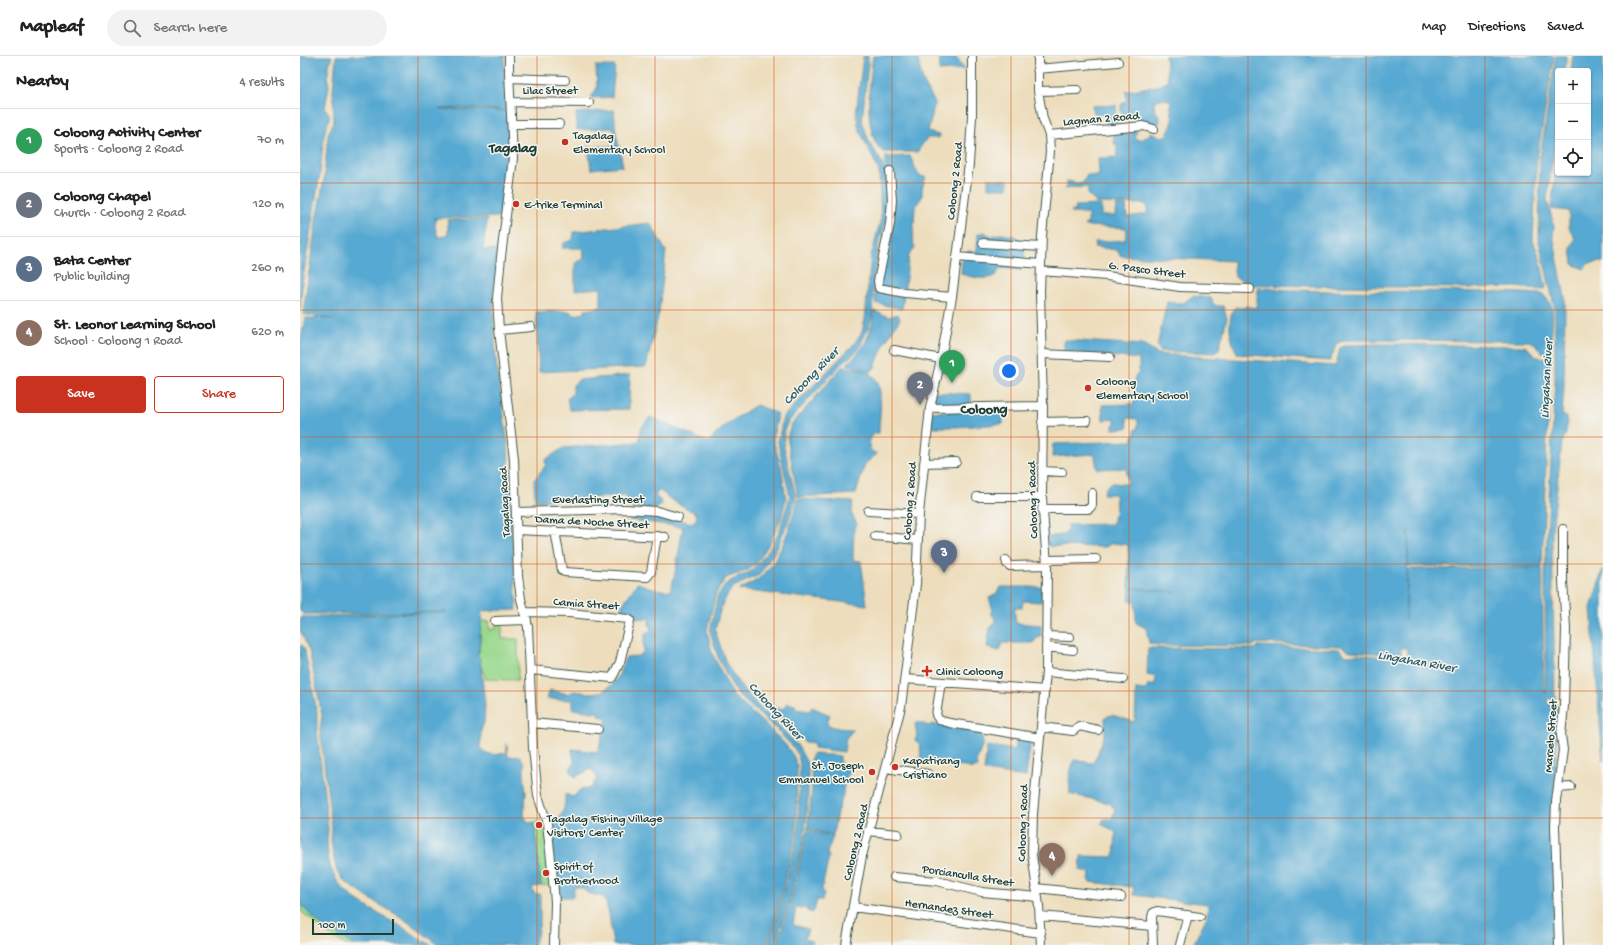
<!DOCTYPE html>
<meta charset="utf-8">
<style>
:root{--surface:#fff;--page:#f2f2f2;--text:#202124;--muted:#757577;--line:#e0e0e0;--accent:#c8321e}
body{margin:0;font-family:"Gochi Hand",sans-serif;background:var(--page);color:var(--text)}
.controls{position:absolute;right:12px;top:12px;display:grid;overflow:hidden;border-radius:4px;box-shadow:0 1px 3px #0004}
.controls button{width:36px;height:36px;display:grid;place-items:center;padding:0;border:0;border-bottom:1px solid var(--line);background:var(--surface);color:var(--text);font:20px sans-serif}
.scale{position:absolute;left:12px;bottom:10px;width:82px;box-sizing:border-box;padding-left:4px;border:2px solid #1f3d34;border-top:0;font-size:11px;line-height:14px;white-space:nowrap;color:#1f3d34;-webkit-text-stroke:3px #f6f6f2;paint-order:stroke}
.you{position:absolute;left:709px;top:315px;width:14px;height:14px;margin:-10px;border:3px solid #fff;border-radius:50%;background:#1a73e8;box-shadow:0 0 0 6px #1a73e833}
.badge{display:grid;place-items:center;width:26px;height:26px;border-radius:50%;background:var(--accent);color:#fff;font-size:13px;font-weight:700}
.pin{position:absolute;translate:-50% -33px;filter:drop-shadow(0 1px 2px #0008)}
.pin::after{content:'';position:absolute;top:21px;width:14px;height:12px;background:inherit;clip-path:polygon(0 0,100% 0,50% 100%)}
.list{margin:0;padding:0;list-style:none}
h2{display:flex;justify-content:space-between;align-items:center;height:52px;margin:0;padding:0 16px;font-size:17px}
h2 small{font-size:13px;font-weight:400;color:var(--muted)}
.list li{display:grid;grid-template-columns:26px 1fr auto;gap:12px;align-items:center;box-sizing:border-box;height:64px;padding:0 16px;border-top:1px solid var(--line)}
.list b{display:block;font-size:15px;white-space:nowrap}
.list p{margin:0;font-size:13px;white-space:nowrap;color:var(--muted)}
.list em{font-size:13px;font-style:normal;color:var(--muted)}
.actions{display:flex;gap:8px;padding:12px 16px}
.actions a{flex:1;padding:9px 0;border:1px solid var(--accent);border-radius:4px;text-align:center;font-size:14px;color:var(--accent)}
.actions .main{background:var(--accent);color:#fff}
.icon{flex:none;width:22px;height:22px;fill:none;stroke:currentColor;stroke-width:2;stroke-linecap:round;stroke-linejoin:round}
.map{position:relative;flex:none;width:1303px;height:889px;overflow:hidden}
header{display:flex;align-items:center;gap:24px;box-sizing:border-box;height:56px;padding:0 20px;background:var(--surface);border-bottom:1px solid var(--line)}
header strong{font-size:19px}
nav{display:flex;gap:22px;margin-inline-start:auto;font-size:14px}
.search{width:280px;height:36px;background:var(--page);display:flex;align-items:center;gap:10px;box-sizing:border-box;padding:0 14px;border-radius:22px;color:var(--muted);font-size:15px}
main{display:flex}
aside{flex:1;background:var(--surface)}
.map>svg:first-child{display:block}
</style>
<header>
<strong>Mapleaf</strong>
<div class="search"><svg class="icon" aria-label="search" viewBox="0 0 24 24"><circle cx="10" cy="10" r="6"/><path d="M15 15l6 6"/></svg>Search here</div>
<nav><a>Map</a><a>Directions</a><a>Saved</a></nav>
</header>
<main>
<aside>
<h2>Nearby<small>4 results</small></h2>
<ul class="list">
<li><span class="badge" style="background:#2e9e5b">1</span><div><b>Coloong Activity Center</b><p>Sports · Coloong 2 Road</p></div><em>70 m</em></li>
<li><span class="badge" style="background:#6b7280">2</span><div><b>Coloong Chapel</b><p>Church · Coloong 2 Road</p></div><em>120 m</em></li>
<li><span class="badge" style="background:#5c6f8a">3</span><div><b>Bata Center</b><p>Public building</p></div><em>260 m</em></li>
<li><span class="badge" style="background:#8d6e63">4</span><div><b>St. Leonor Learning School</b><p>School · Coloong 1 Road</p></div><em>620 m</em></li>
</ul>
<div class="actions"><a class="main">Save</a><a>Share</a></div>
</aside>
<div class="map">
<svg width="1303" height="889" viewBox="0 0 1303 889">
<rect width="100%" height="100%" fill="#f6f6f2"/>
<filter id="ink" filterUnits="userSpaceOnUse"><feTurbulence type="fractalNoise" baseFrequency=".025" numOctaves="2"/><feDisplacementMap in="SourceGraphic" scale="8" xChannelSelector="R" yChannelSelector="G"/><feConvolveMatrix kernelMatrix="1 2 1 2 8 2 1 2 1" color-interpolation-filters="sRGB"/></filter>
<filter id="wash" filterUnits="userSpaceOnUse"><feTurbulence type="fractalNoise" baseFrequency=".012" numOctaves="4" result="noise"/><feDisplacementMap in="SourceGraphic" scale="16" xChannelSelector="R" yChannelSelector="G"/><feGaussianBlur stdDeviation="0.9" result="paint"/><feColorMatrix in="noise" values="0 0 0 0 0 0 0 0 0 0 0 0 0 0 0 0 0 1.4 0 .05"/><feComposite in="paint" operator="in"/></filter>
<g filter="url(#wash)">
<rect width="100%" height="100%" fill="#edddbc"/>
<path fill="#99d88d" stroke="#5c8a60" d="M181 565H189L190 574 196 573V566H202V583H218V624L186 623C182 615 180 607 177 599L179 596Z
M244 765 251 829 241 830 234 766Z
M0 846 5 853 56 889H45L24 875 2 856 0 853Z"/>
<path fill="#56a9d2" stroke="#3a7383" d="M0 0H32L29 9V15L27 20 29 30 25 52 30 59 24 79 20 117 2 228 0 252Z
M36 0H205L204 16 207 54 162 52 139 53 207 55C211 91 206 126 200 161L134 162H136L135 171 138 181 146 180 148 177V164L187 163 183 194H197L193 242 194 273 196 305 208 390 212 480 217 554 182 555 179 596 177 599 180 603 185 648 184 667 181 674V685L180 690C185 700 197 700 207 696L206 688H207L208 701 220 700 224 707V722L226 736 224 760 229 767 234 766 241 830 233 831 232 834 235 838H240V865L235 889H139L101 861 70 843 44 825 37 816 33 799 31 785 32 773 20 674 22 659 9 594 0 574 1 561 146 556 3 558 0 555V448L2 447H0V288L5 262 34 263 3 258 17 159 24 123 28 78 34 65 33 34Z
M563 0H568V8L562 65 568 83 582 107 585 118 586 164 578 191 573 229 572 261 566 277 557 295 542 307 488 366 484 375V390L496 442 489 463 476 494 459 519 433 531 428 538 421 551 415 574 426 607 441 631 459 651 469 659 498 690 508 709V745L504 781 491 839 475 889H467L476 867 498 778 500 708 498 699 493 691 476 673 436 637 419 604 410 575 418 539 428 526 452 515 469 494 478 478 490 441 478 386 483 361 553 289 562 276 565 263 571 199 573 193 581 162 579 115 559 73 556 58Z
M573 0H617L623 25 635 47 628 76 639 79V82H627L617 96H583C562 79 570 24 573 0Z
M643 0C659 0 657 3 665 13L639 15 640 2Z
M865 0H1254L1237 102 1233 184 1240 203 1246 232 1243 234 1215 231 1167 232 952 229 935 221 933 205 821 200 817 194 794 191 795 186 825 184 827 172 785 170V168H788V158L771 157V156L776 154 775 150 801 149V160H815L816 149H826L827 161 847 158V148L795 147 796 144H793L788 139V131L768 132 764 133 767 130V125L782 128 787 119 799 120 798 102 817 101V88H814L813 75H820L824 78 829 77 830 74H836L837 77 834 79 837 84 844 83 845 81 850 79V76L862 81 867 79 873 65 870 44 861 43 854 45 855 55C859 58 860 61 860 66L857 69 837 68 831 61 821 56V49L827 44 826 35 857 30 868 26Z
M1256 0H1267L1265 15H1258V63L1247 144 1254 170 1253 180 1265 241 1264 332 1262 359 1267 361 1266 377 1262 387 1252 475 1255 643 1248 642 1247 645 1248 648 1258 650 1253 770 1254 889H893L907 860 908 848 833 839 834 831 789 826 790 817 780 814 781 800 814 801 816 778 813 774 801 768 804 763H812L815 753 809 747 770 738 769 720 774 704 792 707 796 702 805 678V661L812 659 835 666 836 633 846 634 848 629H855L856 621 847 619 848 592 956 593 958 590 1039 593 1046 599 1058 598 1108 604 1107 592H1101V599L1050 595 1041 590 957 587 953 590 858 589 849 587 846 572 836 567 835 545H829L830 532 876 536 829 532 828 489 812 487 806 491 748 490 747 481 764 479 767 474 768 469 813 468V462L816 455 815 438H803C810 421 813 429 828 428L826 412 797 413 795 400 794 398 752 401 753 388 833 385V380L835 379V374L838 373V363L827 362 828 372 813 373V369L815 368V363L803 364 802 349 834 348 835 320 839 317V303L769 296 765 295C764 292 763 287 765 284L843 289 858 298 1036 310 1040 292 1047 289 1078 288 1225 290 1228 292 1236 301 1250 302 1242 511 1108 510 1109 475 1105 565 1108 513 1242 512 1244 634 1246 638 1245 520 1255 323V253L1239 185 1240 102Z
M1273 0H1303V206L1289 207 1284 213 1273 208 1271 191 1275 183 1269 171V155L1251 153 1258 95V117H1288V15H1271Z
M296 10H315L312 41 291 42 297 32Z
M816 49 817 67 806 71 805 58 795 59 792 50Z
M314 54 316 76 323 110 291 113 288 91 316 90 313 72 277 74 276 57Z
M610 100 619 120 626 121 622 132V141L615 151 613 185 615 193 609 198 602 253 575 247V234L581 194 589 165 585 106 586 101Z
M688 123 708 124V132H688Z
M350 167 366 195 359 256 346 311 239 316 236 256 269 255 274 259 285 257V254L301 251V232L275 234V207L284 203 283 192H262L264 187 273 184 274 176Z
M684 176 691 180C694 180 697 178 700 178 702 178 714 180 716 181 726 186 727 206 721 214L699 212C698 215 698 218 695 220 689 225 666 221 661 217L662 203 668 195 674 196 677 194 678 178Z
M958 232C1053 239 1148 232 1242 238 1246 241 1250 245 1252 251 1254 259 1251 287 1249 296H1241L1237 292 1236 288 1229 285 1047 284 1037 287 1030 305 938 298C930 287 926 262 935 251L945 252V250L956 252Z
M893 240 911 242 913 248 917 250H923L927 262 919 293 915 297 860 295 857 290 867 246 883 247Z
M574 255 589 261 598 258 600 263 584 288 575 311 571 316 547 308C565 292 571 279 574 255Z
M543 310C553 312 565 313 573 320 585 329 579 363 579 377L574 378 569 385 570 394 577 398 565 408 556 438 498 441 487 381 491 369Z
M330 319 329 353 270 354 267 343 273 337V329L278 324Z
M634 336 671 338V349L633 348Z
M456 349 478 358 473 383 481 411 486 442 481 462 471 485 455 509 448 514 426 522 416 537 407 574 412 597 433 640 469 672 485 688 493 699 497 709 496 778 474 868 465 889H313L309 858 304 841 287 837 282 832 274 831 273 841H256L252 769C264 758 265 754 265 738L273 741 282 732 290 733 294 728 297 721 291 713 275 721 272 718 270 713 274 707 272 693 298 696 307 662 300 660 299 657 273 653V644L247 643 250 634 268 638 274 635 290 637 301 636 313 628 318 621 326 601 338 600 344 596 343 587 346 576 351 575 349 567 350 563 336 562V558L322 556 321 551 337 527 355 533 370 535 374 522 383 471 330 464 332 455 363 459 391 467 396 464 397 458 370 443 359 434 355 440 360 444 362 448 356 453 329 451 327 447V440L235 445 234 424 246 409 245 404 263 392 339 386 341 372 350 361 408 386 427 368Z
M703 354V368L656 371H632L633 367H629L630 356Z
M498 443 553 446 551 457 557 468 554 472 553 504 561 505 567 549 439 534C446 530 453 527 458 523 480 507 491 468 498 443Z
M1303 513V705L1291 552Z
M701 531H743L741 546 723 545 722 552H714L716 567 741 569V581L737 582 733 587H702L700 595 687 592 690 571 696 567 695 562 690 557 693 554 689 542 695 539Z
M2 589 4 591 17 656V674L28 772C23 825 44 838 86 862 101 870 116 880 131 889H53L38 880 39 877 34 874 32 877C20 869 8 858 0 846V590Z
M487 647 495 649 496 653 509 655 512 651 530 659 527 667C534 674 544 672 554 673L546 682 544 696 514 692V687L505 686 468 648 480 653 484 652Z
M618 666 629 670 631 668 656 673H667L682 679 683 688 676 706 677 711 673 713 659 709 656 712 617 705 621 702 620 689 615 684 617 680 615 668Z
M717 682 731 684 726 721 684 715 687 690 715 694Z
M513 697C522 700 531 698 540 700V709L551 710 544 728 543 739 537 756 533 779 507 773 512 736 511 702Z
M507 775 533 780 527 797 529 801 522 833 524 839 522 844H517L514 855 512 857 507 855V853L496 851 493 869 508 873 505 883 512 885 510 889H477L493 838Z"/>
</g>
<g filter="url(#ink)">
<g fill="none" stroke-linecap="round" stroke-linejoin="round">
<g stroke="#3e5548" stroke-width="10">
<path id="minor" d="M209 0V16L213 102 201 201 197 242 199 274 214 403 218 520 221 543 228 571 233 692 238 740 247 767 252 813 255 846 254 889
M738 0V35L743 63 749 79 750 95 742 180 740 235 743 350 742 441 747 509 746 616 733 758 732 797 739 850 741 889
M737 13 818 6
M209 22 265 24
M738 35 777 34
M211 46 289 47
M212 68H259
M749 79 843 70 854 73
M590 115 592 144 590 168 578 225 579 232 605 237 652 241
M683 187 741 191
M657 201 741 208
M741 215 807 220 880 231 950 233
M199 274 231 271
M594 294 641 303
M742 298 810 301
M630 352 743 350
M742 366 787 365
M624 407 656 406
M742 415 762 416
M677 441H742
M742 453H788L790 452 792 449V437
M568 455 619 458
M217 456 325 453 357 455 378 461
M217 474 365 481
M255 475 262 514 264 516 347 521 351 516 357 480
M575 480 618 484
M706 504 707 508 710 510 747 509
M747 504 796 503
M224 556 269 557 328 563 330 564 320 606 312 622 231 614
M195 565 227 564
M746 580 770 581
M746 591 773 594
M746 616 823 623
M605 623 745 634
M641 626 636 659 639 664 650 667 740 682
M232 667 298 673
M741 671 773 675 779 670 798 674
M585 712 628 718
M1258 732 1271 731
M568 775 598 778
M594 821 637 825 682 836 738 841
M736 832 821 841
M553 851 741 877
M740 860 852 870
M546 889 562 800 601 651 616 528 619 458 630 352 641 303 652 241 669 108 672 61V0
M853 889 852 861 853 857 857 855 900 861
M880 889 888 859
M1259 889 1255 771 1256 745 1263 694 1261 679 1264 650 1266 573 1263 525V473"/>
</g>
<use href="#minor" stroke="#fff" stroke-width="8"/>
</g>
</g>
<path fill="none" stroke="#d45610" stroke-width="1" stroke-opacity="0.55" d="M118 0V889M237 0V889M355 0V889M474 0V889M592 0V889M711 0V889M829 0V889M948 0V889M1066 0V889M1185 0V889M0 127H1303M0 254H1303M0 381H1303M0 508H1303M0 635H1303M0 762H1303"/>
<g fill="#c8321e" stroke="#f6f6f2" stroke-width="1.5">
<circle cx="265" cy="86" r="4"/>
<circle cx="216" cy="148" r="4"/>
<circle cx="788" cy="332" r="4"/>
<path d="M625 609h4v4h4v4h-4v4h-4v-4h-4v-4h4z"/>
<circle cx="595" cy="711" r="4"/>
<circle cx="572" cy="716" r="4"/>
<circle cx="239" cy="769" r="4"/>
<circle cx="246" cy="817" r="4"/>
</g>
<g text-anchor="middle" stroke-width="3" stroke-linejoin="round" paint-order="stroke">
<g font-size="12" fill="#1f3d34" stroke="#f6f6f2">
<text x="250" y="38">Lilac Street</text>
<text transform="translate(801 62) rotate(-5)" y="4">Lagman 2 Road</text>
<text transform="translate(654 125) rotate(-84)" y="4">Coloong 2 Road</text>
<text transform="translate(847 213) rotate(7)" y="4">G. Pasco Street</text>
<text x="298" y="447">Everlasting Street</text>
<text transform="translate(732 444) rotate(-92)" y="4">Coloong 1 Road</text>
<text transform="translate(609 445) rotate(-86)" y="4">Coloong 2 Road</text>
<text transform="translate(204 446) rotate(-93)" y="4">Tagalag Road</text>
<text transform="translate(292 465) rotate(3)" y="4">Dama de Noche Street</text>
<text transform="translate(286 547) rotate(4)" y="4">Camia Street</text>
<text transform="translate(1250 680) rotate(-86)" y="4">Marcelo Street</text>
<text transform="translate(722 767) rotate(-88)" y="4">Coloong 1 Road</text>
<text transform="translate(555 786) rotate(-77)" y="4">Coloong 2 Road</text>
<text transform="translate(668 819) rotate(9)" y="4">Porcianculla Street</text>
<text transform="translate(649 852) rotate(8)" y="4">Hernandez Street</text>
</g>
<g font-size="12" fill="#1f3d34" stroke="#f6f6f2" text-anchor="start">
<text x="273" y="83">Tagalag<tspan x="273" dy="14">Elementary School</tspan></text>
<text x="224" y="152">E-trike Terminal</text>
<text x="796" y="329">Coloong<tspan x="796" dy="14">Elementary School</tspan></text>
<text x="636" y="619">Clinic Coloong</text>
<text x="603" y="708">Kapatirang<tspan x="603" dy="14">Cristiano</tspan></text>
<text x="564" y="713" text-anchor="end">St. Joseph<tspan x="564" dy="14">Emmanuel School</tspan></text>
<text x="247" y="766">Tagalag Fishing Village<tspan x="247" dy="14">Visitors' Center</tspan></text>
<text x="254" y="814">Spirit of<tspan x="254" dy="14">Brotherhood</tspan></text>
</g>
<g font-size="13" font-style="italic" fill="#305d63" stroke="#f6f6f2">
<text transform="translate(510 319) rotate(-46)" y="5">Coloong River</text>
<text transform="translate(1245 323) rotate(-87)" y="5">Lingahan River</text>
<text transform="translate(1117 604) rotate(10)" y="5">Lingahan River</text>
<text transform="translate(477 654) rotate(47)" y="5">Coloong River</text>
</g>
<g font-size="14" font-weight="bold" fill="#1f3d34" stroke="#f6f6f2">
<text x="213" y="96">Tagalag</text>
<text x="684" y="357">Coloong</text>
</g>
</g>
</svg>
<div class="controls">
<button>+</button>
<button>−</button>
<button><svg class="icon" aria-label="locate" viewBox="0 0 24 24"><circle cx="12" cy="12" r="6"/><path d="M12 2v4M12 18v4M2 12h4M18 12h4"/></svg></button>
</div>
<div class="scale">100 m</div>
<div class="you"></div>
<div class="pin badge" style="left:652px;top:327px;background:#2e9e5b">1</div>
<div class="pin badge" style="left:620px;top:349px;background:#6b7280">2</div>
<div class="pin badge" style="left:644px;top:517px;background:#5c6f8a">3</div>
<div class="pin badge" style="left:752px;top:820px;background:#8d6e63">4</div>
</div>
</main>
